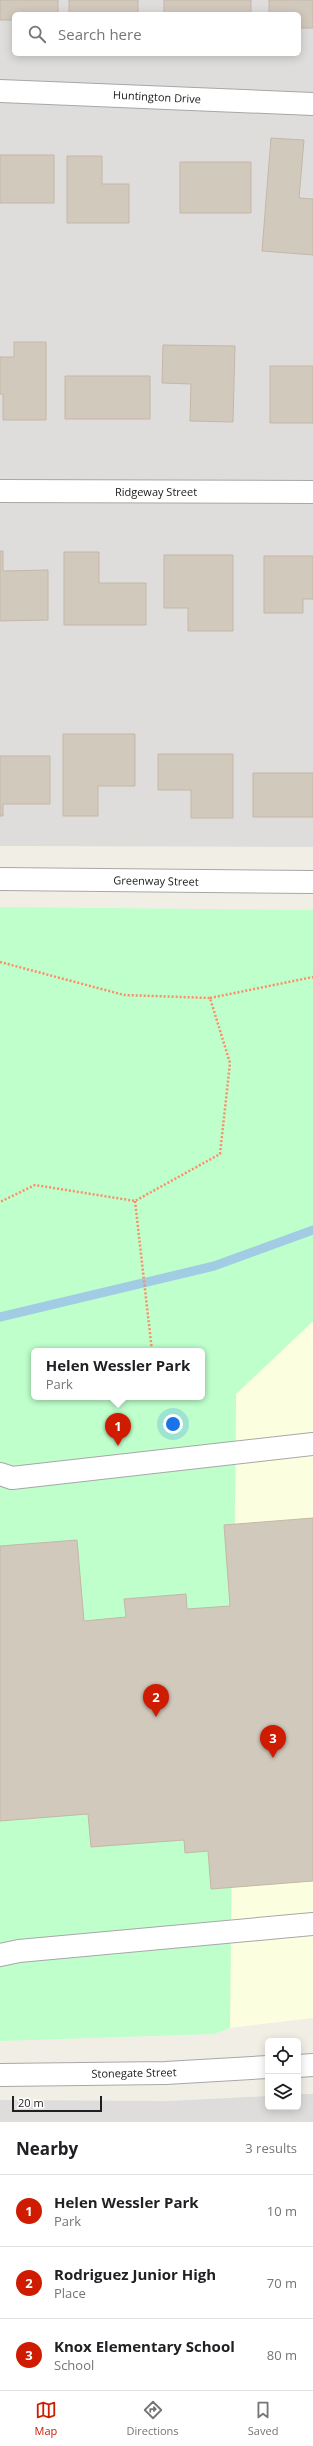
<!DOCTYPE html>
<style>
:root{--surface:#fff;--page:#f2f2f2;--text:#202124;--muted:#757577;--line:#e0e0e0;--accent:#cf1b00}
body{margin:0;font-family:"Open Sans",sans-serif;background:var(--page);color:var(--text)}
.controls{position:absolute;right:12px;bottom:12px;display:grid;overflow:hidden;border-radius:6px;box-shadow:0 2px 10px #0003}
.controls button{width:36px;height:36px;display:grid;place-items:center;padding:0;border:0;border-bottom:1px solid var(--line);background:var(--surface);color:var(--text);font:20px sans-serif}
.scale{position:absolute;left:12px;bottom:10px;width:90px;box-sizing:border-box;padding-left:4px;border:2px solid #202020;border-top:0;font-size:11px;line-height:14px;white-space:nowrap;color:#202020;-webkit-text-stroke:3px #fff;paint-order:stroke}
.you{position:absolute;left:173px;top:1424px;width:14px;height:14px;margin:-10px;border:3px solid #fff;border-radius:50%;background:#1a73e8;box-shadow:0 0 0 6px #1a73e833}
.badge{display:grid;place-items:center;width:26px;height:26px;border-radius:50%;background:var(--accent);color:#fff;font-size:13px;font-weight:700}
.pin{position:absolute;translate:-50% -33px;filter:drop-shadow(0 1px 2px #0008)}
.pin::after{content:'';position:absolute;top:21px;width:14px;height:12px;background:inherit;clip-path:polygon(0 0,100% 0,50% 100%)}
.popup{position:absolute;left:31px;top:1348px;width:174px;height:52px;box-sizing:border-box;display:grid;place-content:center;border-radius:6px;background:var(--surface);filter:drop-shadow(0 1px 3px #0005);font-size:13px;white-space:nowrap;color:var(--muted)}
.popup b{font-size:15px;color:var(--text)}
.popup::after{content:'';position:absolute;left:50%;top:100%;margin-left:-8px;border:8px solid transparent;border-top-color:var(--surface)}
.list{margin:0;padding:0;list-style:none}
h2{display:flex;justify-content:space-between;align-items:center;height:52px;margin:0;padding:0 16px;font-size:17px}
h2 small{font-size:13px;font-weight:400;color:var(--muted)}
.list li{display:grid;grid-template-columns:26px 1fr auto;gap:12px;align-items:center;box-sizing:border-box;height:72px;padding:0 16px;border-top:1px solid var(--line)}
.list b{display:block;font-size:15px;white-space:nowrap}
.list p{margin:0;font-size:13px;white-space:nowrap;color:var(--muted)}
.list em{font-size:13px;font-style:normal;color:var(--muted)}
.icon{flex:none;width:22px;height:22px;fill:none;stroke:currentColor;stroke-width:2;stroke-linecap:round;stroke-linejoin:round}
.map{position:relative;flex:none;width:313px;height:2122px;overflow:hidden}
.search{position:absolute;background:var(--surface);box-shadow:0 2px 10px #0003;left:12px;right:12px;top:12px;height:44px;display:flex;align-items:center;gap:10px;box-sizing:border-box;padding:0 14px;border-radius:6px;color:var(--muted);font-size:15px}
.sheet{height:268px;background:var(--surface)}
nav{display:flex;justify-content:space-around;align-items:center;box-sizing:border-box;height:56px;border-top:1px solid var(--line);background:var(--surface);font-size:11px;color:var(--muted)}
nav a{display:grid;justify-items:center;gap:2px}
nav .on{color:var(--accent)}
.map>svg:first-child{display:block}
</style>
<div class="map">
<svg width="313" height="2122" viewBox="0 0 313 2122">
<rect width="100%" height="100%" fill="#f1efe5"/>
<path fill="#dedddc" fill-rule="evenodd" d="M0 0H313V847L0 846ZM14 14H299V54H14Z
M298 2094H313V2122H0V2100L170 2101 268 2096V2107H298Z"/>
<path fill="#fbffe0" d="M313 1321V2018L230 2028 236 1394Z"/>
<path fill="#beffcc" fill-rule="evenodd" d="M0 907 313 910V1321L236 1394 230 2028 214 2034 0 2041ZM34 1351H202V1397H34Z"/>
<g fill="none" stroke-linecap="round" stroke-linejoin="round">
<path stroke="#a1cce3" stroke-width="9" d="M0 1317 214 1266 313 1230"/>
</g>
<path fill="#d2c9bd" stroke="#c4b7a6" d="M0 0H58V14H14V20H0Z
M69 0H138V14H69Z
M164 0H251V14H164Z
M269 0H313V28H299V14H269Z
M271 138 304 140 299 198 313 199V255L262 251Z
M0 155H54V203H0Z
M67 156H102V184H129V223H67Z
M180 162H251V213H180Z
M14 342H46V420H3V394H0V357H14Z
M163 345 235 346 233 422 190 421 191 384 162 383Z
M270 366H313V423H270Z
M65 376H150V419H65Z
M0 551H3V571L48 570V620L0 621Z
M64 552H99V583H146V625H64Z
M164 555H233V631H188V608H164Z
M264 556H313V599H303V613H264Z
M63 734H135V786H98V816H63Z
M158 754H233V818H191V790H158Z
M0 756H50V804H3V816H0Z
M253 773H313V817H253Z
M313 1518V1881L211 1889 208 1851 185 1853 184 1840 91 1847 88 1814 0 1821V1546L77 1540 84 1621 126 1617 124 1599 186 1594 187 1609 230 1606 224 1525Z"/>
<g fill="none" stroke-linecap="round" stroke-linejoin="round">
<g stroke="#a7a7a7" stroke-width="24">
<path id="minor" d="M0 91 313 104
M0 491 313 492
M0 879 313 882
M0 1474 12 1478 313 1444
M0 1955 19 1951 313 1924
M298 2066 313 2065
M0 2075 166 2073 268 2067"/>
</g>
<path stroke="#ff8b68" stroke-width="2.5" stroke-dasharray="2 2" stroke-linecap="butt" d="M0 962 124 995 210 998 230 1063 220 1154 135 1201 35 1185 0 1202
M210 998 313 977
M135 1201 152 1351
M157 1397 158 1399"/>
<use href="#minor" stroke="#fff" stroke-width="22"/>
</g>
<g text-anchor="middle" stroke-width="3" stroke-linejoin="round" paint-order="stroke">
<g font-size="11" fill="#202020" stroke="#fff">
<text transform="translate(157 97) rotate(3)" y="4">Huntington Drive</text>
<text x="156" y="496">Ridgeway Street</text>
<text transform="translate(156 881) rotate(1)" y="4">Greenway Street</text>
<text transform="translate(134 2073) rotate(-1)" y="4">Stonegate Street</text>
</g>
</g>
</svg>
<div class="controls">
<button><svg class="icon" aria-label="locate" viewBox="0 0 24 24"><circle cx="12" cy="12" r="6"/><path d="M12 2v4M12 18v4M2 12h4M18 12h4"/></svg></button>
<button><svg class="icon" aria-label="layers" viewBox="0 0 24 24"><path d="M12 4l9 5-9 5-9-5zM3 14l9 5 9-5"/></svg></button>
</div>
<div class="scale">20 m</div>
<div class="you"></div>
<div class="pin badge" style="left:118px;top:1446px">1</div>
<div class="popup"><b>Helen Wessler Park</b>Park</div>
<div class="pin badge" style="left:156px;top:1717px">2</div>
<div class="pin badge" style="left:273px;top:1758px">3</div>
<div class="search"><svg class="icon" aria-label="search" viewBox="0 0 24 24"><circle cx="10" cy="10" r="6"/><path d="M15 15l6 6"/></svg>Search here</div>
</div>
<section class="sheet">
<h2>Nearby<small>3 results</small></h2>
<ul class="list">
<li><span class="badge">1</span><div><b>Helen Wessler Park</b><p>Park</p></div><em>10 m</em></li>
<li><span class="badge">2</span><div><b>Rodriguez Junior High</b><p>Place</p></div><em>70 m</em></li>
<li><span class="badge">3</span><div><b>Knox Elementary School</b><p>School</p></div><em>80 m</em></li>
</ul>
</section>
<nav>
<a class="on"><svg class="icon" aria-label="map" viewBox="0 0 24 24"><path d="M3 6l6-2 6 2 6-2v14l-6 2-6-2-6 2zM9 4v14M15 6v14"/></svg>Map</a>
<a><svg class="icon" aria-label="directions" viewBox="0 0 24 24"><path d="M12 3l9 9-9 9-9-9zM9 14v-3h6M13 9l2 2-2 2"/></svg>Directions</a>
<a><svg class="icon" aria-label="saved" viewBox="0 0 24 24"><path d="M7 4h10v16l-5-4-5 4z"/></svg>Saved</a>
</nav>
